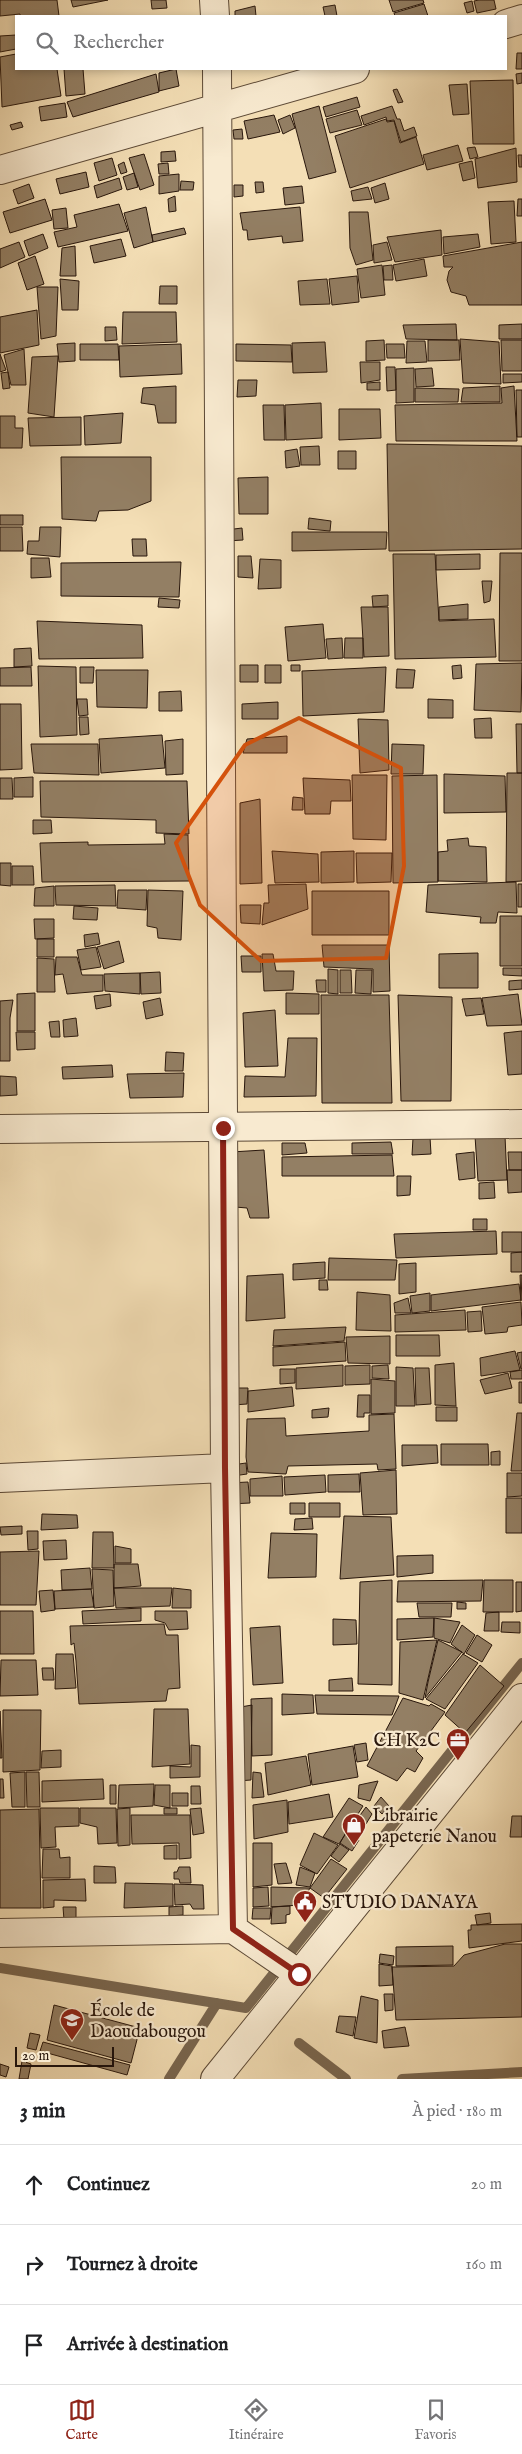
<!DOCTYPE html>
<html lang="fr">
<meta charset="utf-8">
<style>
:root{--surface:#fff;--page:#f6f6f6;--text:#202124;--muted:#757577;--line:#e0e0e0;--accent:#8f2418}
body{margin:0;font-family:"IM FELL English",serif;background:var(--page);color:var(--text)}
.scale{position:absolute;left:15px;bottom:12px;width:99px;box-sizing:border-box;padding-left:5px;border:2px solid #29170c;border-top:0;font-size:14px;line-height:18px;white-space:nowrap;color:#29170c;-webkit-text-stroke:4px #f8ead0;paint-order:stroke}
.stop{position:absolute;width:15px;height:15px;margin:-11px;border:4px solid #8f2418;border-radius:50%;background:#fff}
.stop.end{background:#8f2418;border-color:#fff;box-shadow:0 1px 5px #0008}
.list{margin:0;padding:0;list-style:none}
h2{display:flex;justify-content:space-between;align-items:center;height:65px;margin:0;padding:0 20px;font-size:21px}
h2 small{font-size:16px;font-weight:400;color:var(--muted)}
.list li{display:grid;grid-template-columns:32px 1fr auto;gap:15px;align-items:center;box-sizing:border-box;height:80px;padding:0 20px;border-top:1px solid var(--line)}
.list b{display:block;font-size:19px;white-space:nowrap}
.list em{font-size:16px;font-style:normal;color:var(--muted)}
.icon{flex:none;width:28px;height:28px;fill:none;stroke:currentColor;stroke-width:2;stroke-linecap:round;stroke-linejoin:round}
.map{position:relative;flex:none;width:522px;height:2079px;overflow:hidden}
.search{position:absolute;background:var(--surface);box-shadow:0 2px 8px #0003;left:15px;right:15px;top:15px;height:55px;display:flex;align-items:center;gap:12px;box-sizing:border-box;padding:0 18px;border-radius:0px;color:var(--muted);font-size:19px}
.sheet{height:305px;background:var(--surface)}
nav{display:flex;justify-content:space-around;align-items:center;box-sizing:border-box;height:70px;border-top:1px solid var(--line);background:var(--surface);font-size:14px;color:var(--muted)}
nav a{display:grid;justify-items:center;gap:2px}
nav .on{color:var(--accent)}
.map>svg:first-child{display:block}
</style>
<div class="map">
<svg width="522" height="2079" viewBox="0 0 522 2079">
<rect width="100%" height="100%" fill="#f4dfb6"/>
<filter id="stains"><feTurbulence type="fractalNoise" baseFrequency=".004" numOctaves="4"/><feColorMatrix values="0 0 0 0 .2 0 0 0 0 .09 0 0 0 0 .02 0 0 0 .5 -.17"/></filter>
<radialGradient id="worn" r=".72"><stop offset=".6" stop-color="#630" stop-opacity="0"/><stop offset="1" stop-color="#630" stop-opacity=".3"/></radialGradient>
<g fill="none" stroke-linecap="round" stroke-linejoin="round">
<path stroke="#79664f" stroke-width="10" d="M0 1968 246 2008 522 1663
M299 2043 346 2079
M169 2079 217 2003
M402 2079 522 2072"/>
</g>
<path fill="#937f64" stroke="#29170c" d="M0 0H57L59 16H20V14L0 16Z
M71 0H108L73 7Z
M151 0H166L167 8 152 9Z
M389 0H423L424 3 393 12Z
M479 0H494L496 9 477 13 474 1Z
M472 1 474 11 467 13 464 3Z
M424 4 428 16H395L394 13Z
M335 5 337 16H325L323 7Z
M255 6 256 16H235V11Z
M16 35V49L0 52V36Z
M517 53H522V69H516Z
M16 54V69H57L61 96 2 107 0 57Z
M64 69H83L85 94 66 96Z
M176 69 179 86 159 91V73Z
M522 73V83L517 84 516 74Z
M156 74 159 92 73 117 67 102Z
M513 80 514 144H473L470 81Z
M467 84 469 114 453 115 449 85Z
M397 89 403 102 398 103 393 90Z
M357 97 360 107 326 117 323 107Z
M65 103 67 117 41 121 39 107Z
M319 106 336 172 309 179 292 114Z
M392 106 397 119H400L404 131 414 127 417 136 401 142 394 120 387 121 386 117 364 125 361 116Z
M357 110 362 125 330 133 326 119Z
M274 115 280 132 248 139 244 121Z
M290 115 295 128 283 134 278 120Z
M386 119 387 122 394 121 400 143 416 137 424 164 350 188 335 136Z
M21 122 23 127 12 130 10 125Z
M242 129 243 139H234L233 130Z
M458 145 463 161 427 170 423 155Z
M475 147 478 157 470 159 467 148Z
M516 148 517 182 478 188 475 159Z
M175 151 176 161 161 162V152Z
M144 154 154 185 140 190 129 158Z
M518 155H522V167H519Z
M112 158 117 175 99 181 94 163Z
M472 161 475 178 463 181 459 164Z
M124 162 127 172 121 174 118 165Z
M168 163 169 174H159L158 164Z
M86 172 89 187 60 194 56 179Z
M134 173 138 187 127 190 123 177Z
M179 174V191L159 194V176Z
M119 178 122 189 97 198 94 186Z
M181 181 194 182 193 190H180Z
M255 182H263L264 192 256 193Z
M385 183 389 199 375 203 371 188Z
M29 184 34 198 18 204 13 190Z
M234 185H243V196L234 197Z
M302 186 304 203 285 205 283 188Z
M368 187 372 199 353 201 351 191Z
M175 196 176 211 169 212 168 199Z
M45 199 52 220 10 233 3 212Z
M518 199H522V216H517Z
M514 201 516 242 491 244 488 202Z
M119 204 128 231 58 247 54 232 77 227 74 215Z
M146 207 153 242 134 248 124 213Z
M300 207 303 241 283 243 282 236 248 240 247 230H243L240 213Z
M66 208 68 228 54 229 52 210Z
M349 212H368L373 260 356 265 350 248Z
M184 228 186 234 153 242 152 235Z
M441 230 442 255 395 262 387 237Z
M43 234 48 248 29 256 24 241Z
M478 234 480 247 444 254 443 237Z
M121 239 126 256 94 263 90 246Z
M19 242 25 257 0 268V249Z
M387 242 392 260 374 263 373 245Z
M522 242V305H469L466 296 451 292 447 280 449 271 453 267H444L443 256Z
M75 246 76 276H60L62 248Z
M35 256 44 284 27 290 18 263Z
M424 259 427 276 396 281 393 265Z
M382 265 385 295 361 298 357 269Z
M392 265 393 280H384L383 266Z
M357 276 359 302 332 305 329 279Z
M60 279 79 281 78 310H62Z
M327 279 330 304 300 305 298 281Z
M160 286H177V304H159Z
M37 287H58L56 336 41 339Z
M37 310 39 345 0 353V317Z
M123 312H176L177 342 122 344Z
M456 324 457 340 406 339 403 325Z
M522 324V339H499V325Z
M105 327H116L117 340 105 341Z
M460 339 499 342 501 384 463 383Z
M384 340 385 360 366 361V341Z
M428 340H459L460 360 428 361Z
M501 340H522V371H502Z
M407 341H425L427 362 406 363Z
M325 342 327 372 293 373 292 343Z
M75 343V361L59 362 57 344Z
M80 344H118L119 360H80Z
M181 344 182 374 120 377 119 346Z
M236 344 291 345 292 362 236 361Z
M386 344H404L405 358H387Z
M24 349 26 385H11L4 355Z
M0 354 6 370 0 372Z
M58 356 54 417 28 413 32 357Z
M360 362H380V380L361 383Z
M386 367H395L396 390 387 391Z
M414 368V402L396 403V369Z
M432 368 434 386 416 387 415 369Z
M8 372 10 388 3 389 1 373Z
M503 374H522V382L503 383Z
M238 380H257L256 396 237 397Z
M380 382V390H367V383Z
M176 386V423H158L155 405 141 403 143 388Z
M500 386V402H461L463 388Z
M514 386 517 441H396L395 405 502 403 501 388Z
M415 388 459 389 458 402H415Z
M516 390H522V437H517Z
M321 403 322 438 286 440 285 405Z
M263 405H284L285 440H264Z
M339 409H380L381 438 339 440Z
M123 413 121 443 85 445 84 416Z
M0 416H15V428H23L22 448H0Z
M81 417V445L30 446 28 418Z
M387 444 522 446V549L389 551Z
M319 446 320 465H301L300 447Z
M297 449 300 466 286 468 285 451Z
M338 451H356V469H338Z
M61 457H151V501L128 510 99 511 96 521 62 519Z
M268 477V514H239L238 478Z
M0 515H23V525H0Z
M309 518 331 521 330 531 308 529Z
M0 527H22L23 551H0Z
M40 527H61L60 557 27 554 28 541H39Z
M242 528 243 540 226 541V530Z
M292 532H387L386 549 292 551Z
M132 539H146L147 556H133Z
M500 553H522V661H499Z
M393 554H435L439 621 494 619 496 657 395 659Z
M480 554V569L436 570V555Z
M238 556H251L253 578 238 577Z
M31 558H49L51 577 31 578Z
M260 559 281 560V588L258 589Z
M181 562 179 597 61 596V563Z
M482 581H492L490 601 484 603Z
M388 595V606L373 607 372 596Z
M159 598 180 600 179 608 158 607Z
M468 604V619L439 620V607Z
M361 607H388L389 656 364 657Z
M37 621 142 625 143 658 39 659Z
M323 624 326 658 288 661 285 627Z
M342 638 343 658 328 659 326 639Z
M345 638H363V658H344Z
M31 648 32 666 14 667V649Z
M522 663 521 712 474 710 476 664Z
M240 665H258V682H240Z
M265 665H281V683H265Z
M291 665H300V671H291Z
M461 665 462 678 453 679 452 666Z
M38 666 76 667 77 735 40 737Z
M31 667 32 686H0V668Z
M80 667H94L93 683H80Z
M386 667 384 712 303 716 302 671Z
M397 669 415 670 413 688H396Z
M96 670H148L147 708 97 707Z
M181 691 182 711H159V692Z
M77 699H87L88 715 79 716Z
M428 699 453 700V718H428Z
M278 702V719H242V704Z
M0 704H21L22 769 0 770Z
M79 717H88L89 734 80 735Z
M491 718 492 738H475L474 719Z
M358 719 388 720 389 770 360 773Z
M516 724H522V773H517Z
M162 735 165 768 101 773 99 739Z
M287 736V753H243L247 739Z
M183 739V774L166 775 165 741Z
M31 744H98L99 775 34 773Z
M392 744 424 745 423 774H391Z
M507 773H522V881L506 882Z
M444 774 505 776 506 812 444 813Z
M352 775H387L386 840 353 839Z
M437 775 438 882 393 883 392 776Z
M33 777V797H14V778Z
M0 778H12L13 799H0Z
M303 778 350 780 351 801H331L330 814H305Z
M40 781H187L189 834 156 833V820L41 817Z
M293 797 303 798V810H292Z
M260 799 262 883 240 884V803Z
M33 820H51L52 833 33 834Z
M164 834 188 835 189 881 42 882 40 843 88 842V845L165 844Z
M468 838 469 846 486 847 487 882 438 881V852L448 851 447 840Z
M272 851 318 854 319 882 275 883Z
M354 851V882L321 883V852Z
M356 853H392L391 882 357 883Z
M0 863H11V886L0 885Z
M12 866H33L34 885H12Z
M516 882 517 913 498 912 496 923H480L481 917 426 912 428 885Z
M306 884 308 909 262 925 264 903H269L268 885Z
M518 884H522V907H518Z
M115 885 116 906 56 905 55 886Z
M54 886V906H34L35 888Z
M118 890H147L146 910 117 908Z
M148 890 183 891 181 940 158 938 157 928 147 926Z
M312 891H389V935H312Z
M240 905H261L260 924 241 923Z
M74 906 98 908 97 920 73 919Z
M500 916H522V966H500Z
M34 919H54V938L35 939Z
M98 933 100 944 85 947 84 935Z
M37 939H54V957H37Z
M119 941 124 962 104 969 97 947Z
M322 945H389L390 991 373 992V969L324 967Z
M96 947 101 967 81 970 77 950Z
M478 953V988H439V954Z
M262 954H273L276 971H294L293 990 264 991Z
M241 956H261V972H242Z
M56 957H77L82 975H103V991L67 994 63 974 55 975Z
M37 958 54 959 55 992H37Z
M503 968H522V976L503 975Z
M328 969 338 970V994L328 993Z
M340 970H351L352 993H340Z
M356 970H372L371 994 355 993Z
M160 972 161 993 141 994 140 973Z
M140 973V994L105 991 104 974Z
M316 980H326V992H317Z
M522 980V989L509 990V981Z
M35 993V1031H17V994Z
M286 993 319 994V1014H286Z
M110 994 111 1006 96 1009 94 996Z
M518 994 522 1025 487 1026 482 998Z
M321 995H389L392 1103H322Z
M398 995 452 997 451 1101H401Z
M160 998 163 1015 146 1019 143 1002Z
M481 998 484 1014 466 1016 462 999Z
M13 1000 10 1018V1061H0V1001Z
M275 1010 278 1066 245 1067 243 1013Z
M76 1018 78 1036 64 1037 63 1020Z
M59 1021 60 1037H51L49 1022Z
M522 1031V1074L508 1075 504 1033Z
M16 1032H35V1049L17 1050Z
M288 1038H317L316 1096 244 1097 245 1076 285 1077Z
M166 1052 184 1053 183 1071H165Z
M112 1065 113 1077 63 1079 62 1067Z
M184 1073 183 1097 130 1098 127 1074Z
M0 1076 16 1077 17 1095 0 1096Z
M475 1136H505L507 1180 478 1181Z
M430 1137 431 1154 412 1155 413 1138Z
M391 1142 393 1154H352V1143Z
M282 1143H305L307 1153 282 1155Z
M264 1150 269 1218H250L247 1208 235 1207 231 1152Z
M474 1152 475 1178 459 1180 456 1154Z
M508 1152H522V1170H509Z
M392 1155 394 1176H282V1157Z
M507 1170H522V1192L508 1193Z
M397 1176H411L410 1195 397 1196Z
M494 1182 495 1198 479 1199V1183Z
M473 1219H487V1230H473Z
M496 1231 497 1254 396 1258 394 1234Z
M502 1232H522V1252H502Z
M522 1252V1272H511V1253Z
M329 1258 397 1260 395 1280H328Z
M325 1262V1278L293 1280V1264Z
M416 1263V1292L399 1294V1264Z
M283 1274 285 1318 246 1321 247 1276Z
M520 1275H522L521 1301Z
M319 1280H327L328 1290H319Z
M519 1284 521 1300 431 1311V1295Z
M357 1292 390 1295 391 1331 356 1330Z
M430 1293V1311L412 1313 410 1296Z
M408 1298 411 1313H395L394 1303Z
M521 1302 522 1325 508 1327 507 1332 485 1334 482 1307Z
M465 1310 466 1330 395 1332V1315Z
M481 1311 482 1331 468 1332 467 1312Z
M346 1327 344 1341 273 1346 274 1330Z
M396 1335H439L440 1356H396Z
M390 1336V1364L348 1363 346 1337Z
M345 1342 346 1361 273 1366V1347Z
M515 1351 520 1370 481 1376 480 1358Z
M522 1352V1369H521L517 1353Z
M454 1363 456 1406 435 1405V1365Z
M343 1365V1386L296 1389V1368Z
M370 1365V1384L345 1385V1366Z
M388 1365 389 1379 372 1378V1366Z
M396 1367 413 1368 415 1406H396Z
M415 1368H429L431 1404 416 1405Z
M280 1369H295V1383L280 1384Z
M522 1370V1379H511L510 1372Z
M508 1373 512 1388 485 1394 480 1380Z
M371 1379 395 1381V1413L371 1414Z
M519 1382H522V1403H519Z
M292 1387 294 1406 248 1412V1391Z
M232 1388H248L247 1404 233 1405Z
M358 1395H370V1413H364V1417H357Z
M436 1407H457V1421H436Z
M329 1408 328 1417 312 1418V1410Z
M517 1413H522V1471H511Z
M394 1414 396 1469 378 1470 377 1464 288 1466 286 1474 248 1472 246 1457 247 1419 285 1418 286 1436 369 1431V1415Z
M441 1444H488L489 1465H441Z
M402 1445H437L438 1463 402 1466Z
M500 1451V1465H491V1452Z
M246 1463 247 1474 233 1476 232 1465Z
M396 1470 397 1514 363 1515 360 1473Z
M507 1473H522V1496L507 1497Z
M359 1474 360 1492H328V1475Z
M325 1475 326 1492 285 1495 284 1477Z
M282 1476 283 1496H250V1479Z
M248 1482 250 1503 230 1504 229 1483Z
M506 1498H522V1533H506Z
M290 1503H305V1514H290Z
M309 1503H340V1517H309Z
M42 1514 77 1515 78 1528 41 1530Z
M344 1516 391 1517 394 1575 340 1579Z
M312 1518 313 1529 294 1530 295 1519Z
M22 1526V1534L1 1535 0 1527Z
M27 1531H38V1549L28 1550Z
M93 1532H113L114 1568H92Z
M271 1533 317 1534 316 1577 268 1578Z
M66 1540 67 1559 44 1560 43 1541Z
M115 1546 131 1549V1563H115Z
M39 1551 36 1605H0V1552Z
M433 1555V1573L397 1577V1556Z
M114 1564H138L141 1586 114 1588Z
M90 1568 92 1589 62 1590 61 1570Z
M92 1569 113 1570 114 1606 94 1608Z
M392 1580V1685L358 1684 360 1582Z
M483 1580 481 1601 397 1602 398 1581Z
M484 1580H513V1612H483Z
M516 1582H522V1611L516 1612Z
M114 1588H172L170 1606 116 1608Z
M173 1588 191 1590V1608H172Z
M91 1589 94 1607 55 1609 54 1591Z
M53 1590 55 1610 41 1612 39 1591Z
M457 1602 466 1603V1609H457Z
M417 1603H452L451 1617H419Z
M141 1608V1621L83 1624 82 1611Z
M0 1611H33L34 1654H0Z
M155 1611H187L188 1629 169 1630 165 1623 155 1620Z
M499 1612V1631H484L486 1613Z
M434 1618 433 1637 397 1640V1619Z
M434 1618 460 1622 450 1643 434 1638Z
M333 1619 356 1620 357 1644 333 1645Z
M502 1622H520V1633L501 1632Z
M164 1624 166 1635H178L180 1688 168 1689 166 1701 79 1704 76 1661 74 1643 71 1645 70 1626Z
M462 1625 475 1635 464 1654 451 1644Z
M280 1626 283 1683 253 1685 250 1628Z
M477 1635 492 1645 482 1662 466 1653Z
M437 1640 423 1700 399 1693 400 1642Z
M438 1640 462 1652 425 1698 428 1682Z
M56 1654H73L76 1688 55 1689Z
M463 1654 478 1663 445 1709 426 1699Z
M1 1660H36L38 1695 0 1696Z
M480 1665 504 1686 465 1733 445 1715Z
M42 1668H53L54 1680H43Z
M352 1678 353 1691H329V1680Z
M282 1694 313 1695 314 1713 282 1715Z
M315 1695 399 1696 392 1715 317 1714Z
M272 1698V1755L252 1756 251 1699Z
M403 1698 429 1706 431 1704 445 1712 416 1751 423 1758 415 1772 407 1768 397 1781 367 1766Z
M252 1705 251 1780 237 1781 235 1708Z
M154 1709H188L190 1764 152 1767Z
M3 1710H41L40 1770 3 1772Z
M0 1711 2 1758H0Z
M366 1743 368 1760 357 1762 354 1745Z
M191 1745 200 1746V1777L170 1778V1766L191 1767Z
M353 1746 358 1777 312 1785 308 1754Z
M61 1750V1767L41 1768 42 1751Z
M306 1756 311 1785 268 1795 265 1763Z
M25 1772V1807H12L10 1773Z
M26 1772H39L40 1807H27Z
M253 1772 261 1773 264 1797 252 1798Z
M0 1779H3L4 1798H0Z
M103 1779 104 1799 42 1802V1781Z
M378 1781 370 1801 358 1798 359 1785Z
M154 1784 153 1806 118 1808 119 1785Z
M110 1785H116V1804H110Z
M155 1785H170V1808L154 1805Z
M191 1786H200L201 1804H191Z
M172 1793H188V1806H172Z
M329 1794 333 1817 289 1824 288 1802Z
M381 1797 389 1806 382 1814 374 1806Z
M349 1798 363 1806 339 1844 323 1837Z
M287 1800 288 1832 254 1839 253 1805Z
M366 1807 372 1814 366 1824 358 1818Z
M40 1808H79V1826L55 1827 56 1847 41 1848Z
M80 1808H116L117 1843 98 1844 97 1827 80 1823Z
M130 1808V1845L118 1846 117 1809Z
M164 1808H177V1814H164Z
M201 1808 204 1833 193 1835 190 1809Z
M39 1809 41 1908H0V1810Z
M131 1815H190L191 1858 179 1859V1843L132 1844Z
M512 1816H522V1837H510Z
M347 1831 359 1840 352 1851 340 1843Z
M314 1833 338 1845 317 1874 300 1865Z
M253 1843H272V1885L253 1887Z
M340 1844 349 1850 339 1862 331 1856Z
M177 1845V1859H164V1846Z
M43 1849H59L60 1858 70 1857V1878H42Z
M331 1859 347 1869 324 1898 310 1888Z
M286 1863 292 1883 278 1884 274 1864Z
M94 1866 115 1867 116 1883H94Z
M179 1867H190L191 1883H180L179 1879H174V1872H177Z
M300 1867 315 1873 310 1887 296 1885Z
M85 1879 86 1901 54 1900V1907L43 1908V1880Z
M125 1883 173 1884V1906L124 1908Z
M174 1884 203 1885 204 1909H193L190 1904 175 1905Z
M268 1887 269 1906 253 1907V1888Z
M271 1887 310 1888 300 1905 271 1907Z
M183 1906V1915L169 1916V1907Z
M290 1906V1914L286 1915V1923L271 1924 272 1907Z
M63 1907H76V1919L64 1920Z
M253 1908H271L270 1919H252Z
M490 1913 491 1923 477 1925 475 1915Z
M522 1924V1941L469 1948 468 1930H471V1925Z
M505 1944H522V2017L396 2020 392 1967 454 1966 464 1955Z
M453 1946V1965L396 1966V1947Z
M380 1954 394 1956 393 1965 379 1963Z
M379 1964 392 1966 393 1985 379 1986Z
M384 1994H393V2010L385 2011Z
M361 1996 378 2000 377 2043 354 2038Z
M54 2005 140 2028 131 2063 47 2040Z
M339 2016 356 2017 353 2036 336 2032Z
M405 2027 409 2046 384 2048 382 2031Z
M30 2033 40 2035 36 2050 27 2048Z
M43 2042 130 2065 127 2075 40 2051Z
M22 2061 31 2064 28 2079H19Z
M0 2064 9 2067 6 2077 0 2075Z"/>
<g fill="none" stroke-linecap="round" stroke-linejoin="round">
<g stroke="#5c4936" stroke-width="30">
<path id="minor" d="M214 0 215 16
M506 24 522 19
M217 69 225 1468 233 1929
M0 170 355 69
M0 1129 522 1124
M0 1478 225 1468
M0 1933 233 1929 299 1974"/>
</g>
<g stroke="#5c4936" stroke-width="30">
<path id="tertiary" d="M215 2079 522 1698"/>
</g>
<use href="#minor" stroke="#f8ead0" stroke-width="28"/>
<use href="#tertiary" stroke="#f8ead0" stroke-width="28"/>
</g>
<g fill="none" stroke-linecap="round" stroke-linejoin="round">
<path stroke="#8f2418" stroke-width="6" d="M223 1128 225 1468 233 1929 299 1974"/>
</g>
<path fill="#d5520c" fill-opacity="0.2" stroke="#d5520c" stroke-width="4" stroke-linejoin="round" d="M299 718 401 768 404 866 386 958 261 961 200 905 176 843 245 745Z"/>
<defs>
<g id="office-pin" transform="scale(1.25)"><path d="M0 17L-7.5 6A9.5 9.5 0 1 1 7.5 6Z" fill="#8f2418" stroke="#f8ead0"/><path d="M-6-3h4V-5.5h4V-3h4V5H-6ZM-1-4.5V-3h2v-1.5ZM-6 0V1H6V0Z" fill="#fff"/></g>
<g id="shop-pin" transform="scale(1.25)"><path d="M0 17L-7.5 6A9.5 9.5 0 1 1 7.5 6Z" fill="#8f2418" stroke="#f8ead0"/><path d="M-5-2.5h2.3a2.7 3.5 0 0 1 5.4 0H5L5.5 6h-11ZM-1.5-2.5h3a1.5 2.3 0 0 0-3 0Z" fill="#fff"/></g>
<g id="civic-pin" transform="scale(1.25)"><path d="M0 17L-7.5 6A9.5 9.5 0 1 1 7.5 6Z" fill="#8f2418" stroke="#f8ead0"/><path d="M-.6-6.5H3V-4.5H.6V-3L4-1V1h2V6H-6V1h2V-1L-.6-3ZM-1.2 2.5V6h2.4V2.5Z" fill="#fff"/></g>
<g id="school-pin" transform="scale(1.25)"><path d="M0 17L-7.5 6A9.5 9.5 0 1 1 7.5 6Z" fill="#8f2418" stroke="#f8ead0"/><path d="M0-5L7-2L0 1L-7-2ZM-4 1L0 2.5L4 1V4Q0 6-4 4Z" fill="#fff"/></g>
</defs>
<g fill-rule="evenodd">
<use href="#office-pin" x="458" y="1740"/>
<use href="#shop-pin" x="354" y="1825"/>
<use href="#civic-pin" x="305" y="1902"/>
<use href="#school-pin" x="72" y="2020"/>
</g>
<g text-anchor="middle" stroke-width="4.5" stroke-linejoin="round" paint-order="stroke">
<g font-size="18" fill="#29170c" stroke="#f8ead0" text-anchor="start">
<text x="440" y="1746" text-anchor="end">CH K2C</text>
<text x="372" y="1821">Librairie<tspan x="372" dy="21">papeterie Nanou</tspan></text>
<text x="322" y="1908">STUDIO DANAYA</text>
<text x="90" y="2016">École de<tspan x="90" dy="21">Daoudabougou</tspan></text>
</g>
</g>
<rect width="100%" height="100%" filter="url(#stains)"/>
<rect width="100%" height="100%" fill="url(#worn)"/>
</svg>
<div class="scale">20 m</div>
<div class="stop" style="left:299px;top:1974px"></div>
<div class="stop end" style="left:223px;top:1128px"></div>
<div class="search"><svg class="icon" aria-label="search" viewBox="0 0 24 24"><circle cx="10" cy="10" r="6"/><path d="M15 15l6 6"/></svg>Rechercher</div>
</div>
<section class="sheet">
<h2>3 min<small>À pied · 180 m</small></h2>
<ul class="list">
<li><svg class="icon" aria-label="ahead" viewBox="0 0 24 24"><path d="M12 20V5M6 11l6-6 6 6"/></svg><div><b>Continuez</b></div><em>20 m</em></li>
<li><svg class="icon" aria-label="right" viewBox="0 0 24 24"><path d="M7 20v-9h11M14 6l5 5-5 5"/></svg><div><b>Tournez à droite</b></div><em>160 m</em></li>
<li><svg class="icon" aria-label="arrive" viewBox="0 0 24 24"><path d="M6 21V4h12l-3 4 3 4H6"/></svg><div><b>Arrivée à destination</b></div></li>
</ul>
</section>
<nav>
<a class="on"><svg class="icon" aria-label="map" viewBox="0 0 24 24"><path d="M3 6l6-2 6 2 6-2v14l-6 2-6-2-6 2zM9 4v14M15 6v14"/></svg>Carte</a>
<a><svg class="icon" aria-label="directions" viewBox="0 0 24 24"><path d="M12 3l9 9-9 9-9-9zM9 14v-3h6M13 9l2 2-2 2"/></svg>Itinéraire</a>
<a><svg class="icon" aria-label="saved" viewBox="0 0 24 24"><path d="M7 4h10v16l-5-4-5 4z"/></svg>Favoris</a>
</nav>
